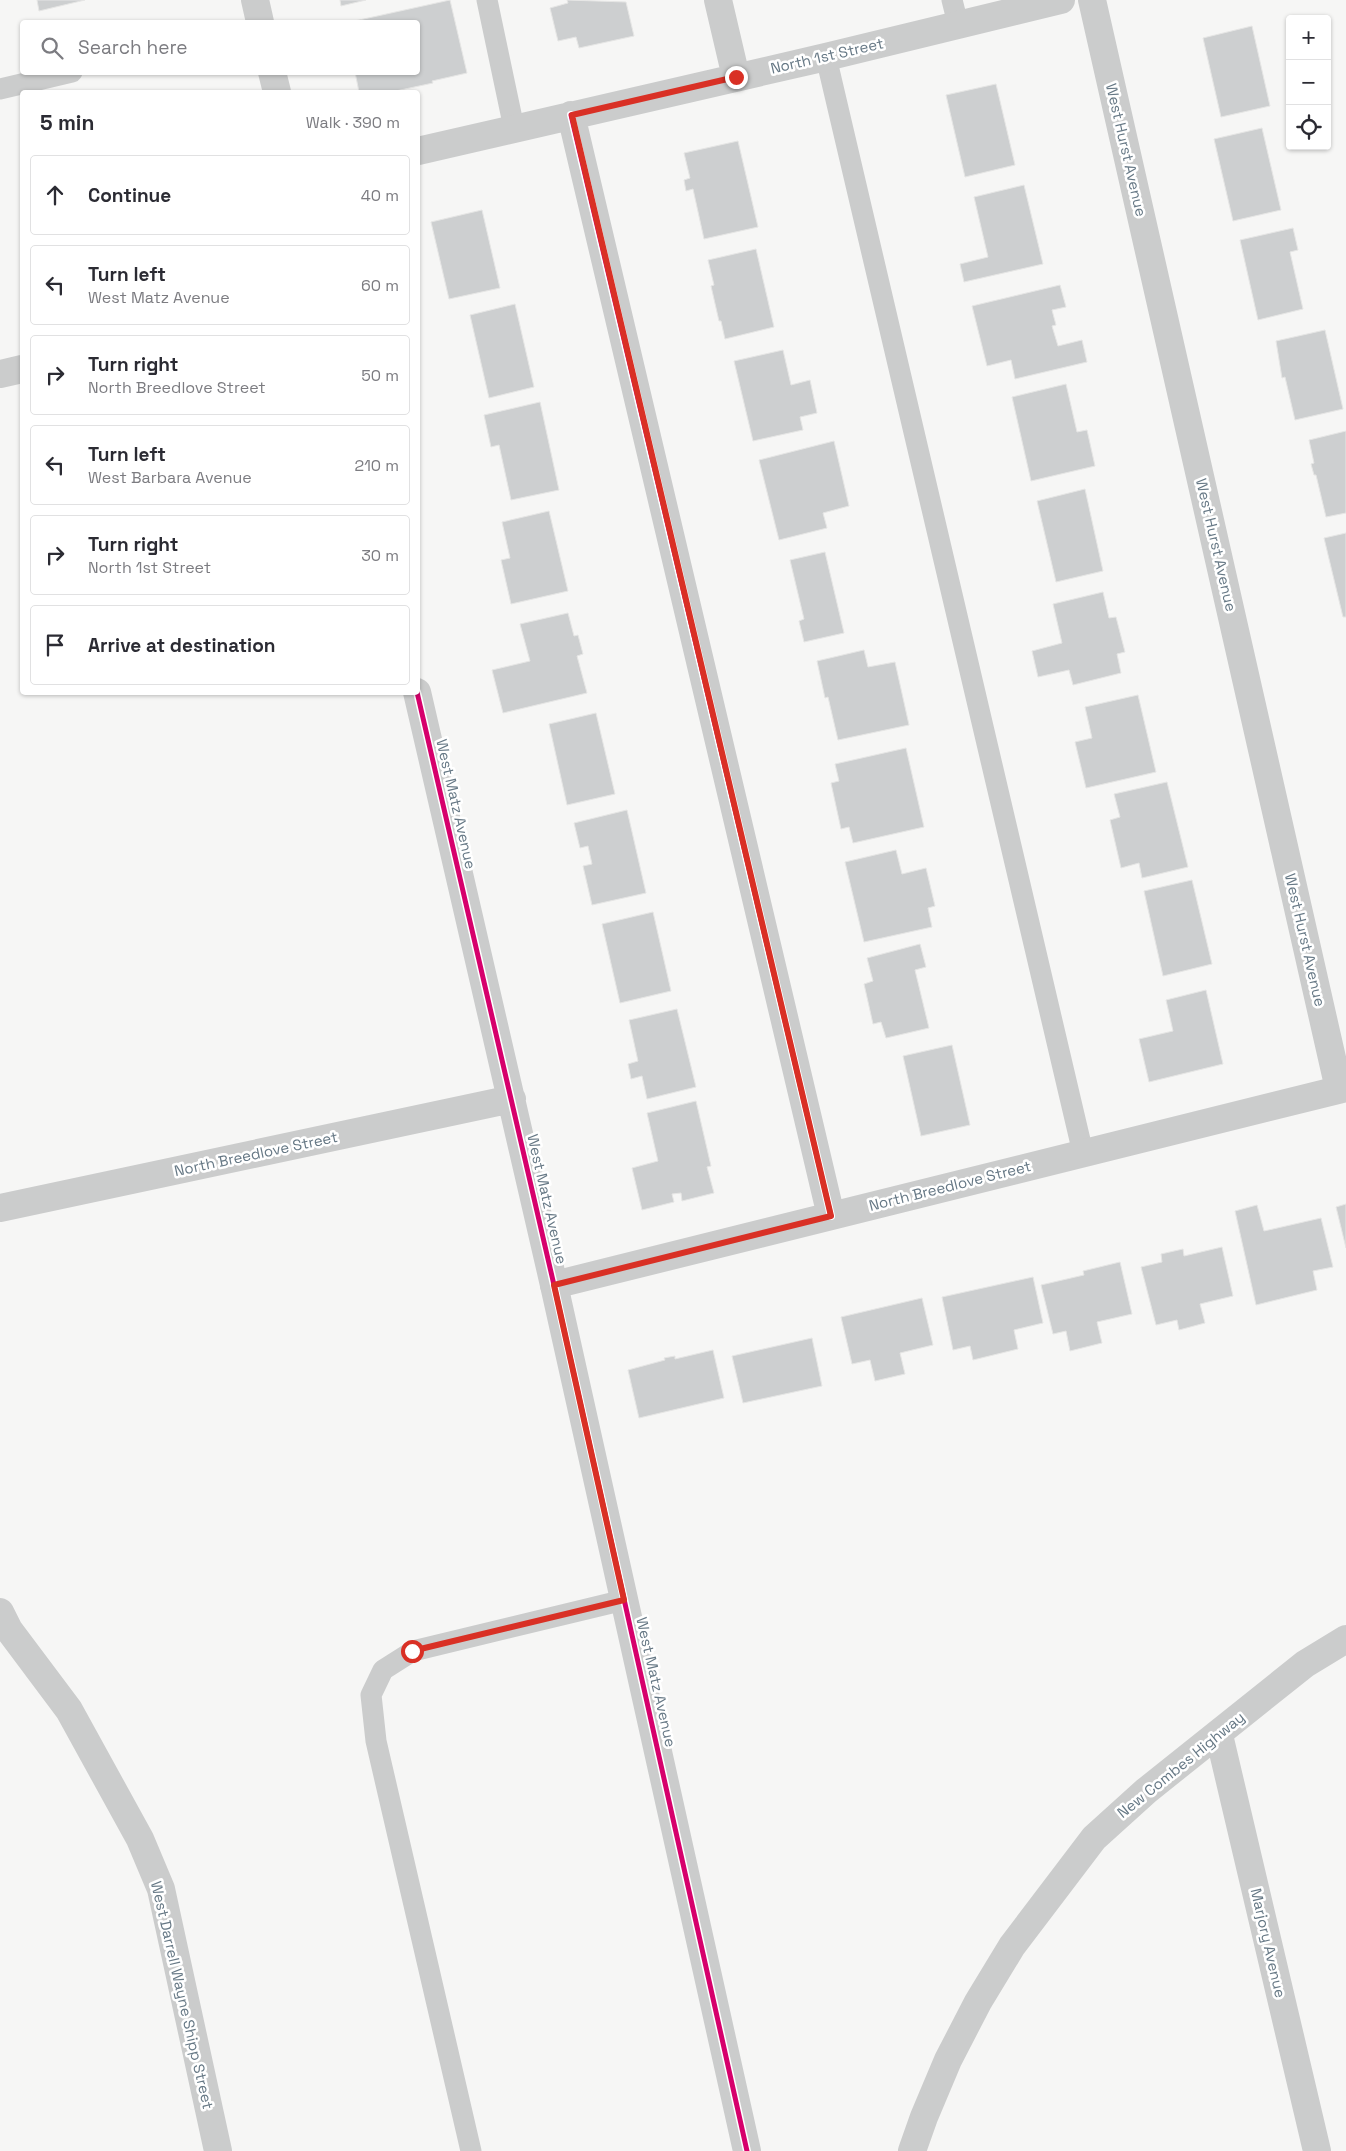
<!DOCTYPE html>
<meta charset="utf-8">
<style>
:root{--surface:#fff;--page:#f2f2f3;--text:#2b2b33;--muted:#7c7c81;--line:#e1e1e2}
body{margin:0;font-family:"Space Grotesk",sans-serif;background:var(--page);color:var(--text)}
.controls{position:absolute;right:15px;top:15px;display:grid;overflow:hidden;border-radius:5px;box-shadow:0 1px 4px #0004}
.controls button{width:45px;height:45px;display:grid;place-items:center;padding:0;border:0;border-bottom:1px solid var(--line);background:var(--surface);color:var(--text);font:25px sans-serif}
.stop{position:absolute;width:15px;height:15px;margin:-11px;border:4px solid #d93025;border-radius:50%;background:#fff}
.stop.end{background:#d93025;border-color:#fff;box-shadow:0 1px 5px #0008}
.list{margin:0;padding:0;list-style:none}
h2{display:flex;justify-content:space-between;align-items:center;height:65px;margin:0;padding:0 20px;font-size:21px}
h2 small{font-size:16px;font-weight:400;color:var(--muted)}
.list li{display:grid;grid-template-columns:32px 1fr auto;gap:15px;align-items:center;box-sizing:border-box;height:80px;margin:0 10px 10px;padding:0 10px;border:1px solid var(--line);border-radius:5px}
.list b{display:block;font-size:19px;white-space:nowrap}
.list p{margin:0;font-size:16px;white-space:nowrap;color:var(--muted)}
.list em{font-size:16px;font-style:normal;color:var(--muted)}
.icon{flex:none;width:28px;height:28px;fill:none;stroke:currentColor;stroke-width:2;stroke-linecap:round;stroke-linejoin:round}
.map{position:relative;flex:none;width:1346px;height:2151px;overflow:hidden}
.search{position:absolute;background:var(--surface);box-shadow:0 1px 4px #0004;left:20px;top:20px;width:400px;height:55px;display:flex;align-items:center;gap:12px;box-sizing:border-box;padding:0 18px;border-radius:5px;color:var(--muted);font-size:19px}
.panel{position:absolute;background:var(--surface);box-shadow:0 1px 4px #0004;left:20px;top:90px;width:400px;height:605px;border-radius:5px}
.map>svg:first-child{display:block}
</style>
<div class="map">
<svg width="1346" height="2151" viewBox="0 0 1346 2151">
<rect width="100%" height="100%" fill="#f6f6f5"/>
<path fill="#cdcfd0" stroke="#e6e6e5" d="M37 0H85L39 11Z
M340 0H366L341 6Z
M450 0 467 73 432 81 433 83 391 92H359L355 72H418V22H350Z
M567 0 626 2 634 36 579 48 576 37 558 41 550 8 568 3Z
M1252 26 1270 106 1221 117 1203 38Z
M996 84 1015 165 965 177 946 95Z
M1262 128 1281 210 1233 221 1214 139Z
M738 141 758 227 704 239 693 189 686 191 684 180 690 178 684 153Z
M1024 185 1043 264 964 282 960 264 988 257 974 197Z
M482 210 500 288 449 299 431 222Z
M1293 228 1298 250 1290 252 1303 309 1258 320 1240 240Z
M756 249 774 327 725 339 721 321H719L711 286 714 285 708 260Z
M1060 285 1066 307 1052 310 1056 325 1052 326 1058 346 1082 340 1087 362 1015 379 1011 360 987 366 972 306Z
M515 304 534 387 489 398 470 315Z
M1325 330 1343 409 1295 420 1285 377 1282 378 1276 341Z
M783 350 791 385 810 380 817 413 800 417 803 430 753 441 734 361Z
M1066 384 1077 432 1087 430 1095 466 1031 481 1012 397Z
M540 402 559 490 511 500 499 445 491 447 484 415Z
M1346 431V513L1326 517 1316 475H1314L1311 464 1314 463 1309 440Z
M834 441 849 506 823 513 827 528 779 540 759 460Z
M1085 489 1103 571 1056 582 1037 501Z
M549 511 568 591 511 604 501 560 510 558 502 522Z
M1346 533V617H1343L1324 538Z
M825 552 844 633 804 642 799 621 804 619 790 560Z
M1103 592 1109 618 1116 617 1125 652 1117 654 1121 673 1073 685 1069 670 1038 677 1032 651 1062 643 1053 604Z
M568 613 574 636 578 635 583 654 577 656 587 693 503 713 492 670 530 661 520 624Z
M864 650 868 667 895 662 909 725 838 740 828 697 825 698 817 661Z
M1138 695 1156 772 1086 788 1075 742 1092 738 1085 707Z
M596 713 615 794 567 805 549 724Z
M906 748 924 827 853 843 849 827 841 829 831 783 839 781 835 764Z
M1167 782 1188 867 1142 878 1139 863 1121 868 1110 820 1120 817 1114 794Z
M627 810 646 893 592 905 583 866 592 864 588 846 580 848 574 823Z
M896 850 902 874 926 868 935 906 928 908 932 927 864 942 845 862Z
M1192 880 1212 964 1163 976 1144 891Z
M653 912 671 991 620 1003 602 924Z
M920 944 926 967 915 970 929 1028 886 1038 881 1022 873 1024 864 984 873 981 867 958Z
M1206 990 1223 1064 1149 1082 1139 1039 1173 1031 1166 1000Z
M677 1009 696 1087 647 1099 642 1076 631 1079 628 1064 638 1061 629 1020Z
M952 1045 970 1125 921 1136 903 1056Z
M696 1101 711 1166 707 1167 714 1193 682 1201 681 1193 672 1194 674 1202 642 1210 632 1168 658 1161 647 1113Z
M1346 1204V1248L1336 1207Z
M1257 1205 1264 1231 1321 1218 1333 1267 1313 1271 1317 1290 1256 1305 1235 1211Z
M1222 1247 1233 1296 1200 1304 1205 1323 1179 1330 1177 1320 1156 1325 1141 1267 1162 1262 1161 1254 1183 1249 1184 1256Z
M1120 1262 1132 1314 1097 1322 1102 1343 1070 1351 1066 1331 1053 1334 1041 1285 1084 1275 1083 1271Z
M1033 1277 1043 1323 1014 1330 1018 1349 973 1360 970 1346 953 1350 942 1297Z
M922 1298 933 1345 900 1353 905 1374 875 1381 870 1360 852 1364 841 1317Z
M812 1338 822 1386 743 1403 732 1356Z
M713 1350 724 1398 639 1418 628 1370 665 1360 664 1358 675 1356V1359Z"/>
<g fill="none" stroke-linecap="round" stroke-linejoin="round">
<path stroke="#cbcccc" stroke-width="21" d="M487 0 514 128
M952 0 958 24
M826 57 1083 1153
M0 89 72 72
M471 2151 376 1741 371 1695 383 1670 413 1651 624 1600"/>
<path stroke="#cbcccc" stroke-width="28" d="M718 0 736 77
M1092 0 1339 1089
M571 115 831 1216
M418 151 826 57 1061 0
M0 374 22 369
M554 1285 1346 1088
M0 1612 9 1630 69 1710 140 1839 161 1889 218 2151
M1219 1735 1317 2151"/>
<path stroke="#cbcccc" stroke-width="28" d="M255 0 260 22
M272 72 277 92
M417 692 554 1285 747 2151
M0 1208 512 1099
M912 2151 924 2117 948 2060 978 2002 1012 1946 1094 1838 1146 1791 1305 1664 1346 1639"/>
<g stroke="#fff" stroke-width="8">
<path id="cycleway" d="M571 115 831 1216
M417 692 554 1285 747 2151"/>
</g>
<use href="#cycleway" stroke="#d6006c" stroke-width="5"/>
</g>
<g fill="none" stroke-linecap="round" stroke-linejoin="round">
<path stroke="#d93025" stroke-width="6" d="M412 1651 624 1600 554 1285 831 1216 572 115 736 77"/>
</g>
<g text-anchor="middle" stroke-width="5" stroke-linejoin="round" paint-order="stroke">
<g font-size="15" fill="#667885" stroke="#fff">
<text transform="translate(827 56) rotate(-13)" y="5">North 1st Street</text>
<text transform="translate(1126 150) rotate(77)" y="5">West Hurst Avenue</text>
<text transform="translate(1216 545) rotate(77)" y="5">West Hurst Avenue</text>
<text transform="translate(456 804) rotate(77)" y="5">West Matz Avenue</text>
<text transform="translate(1305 940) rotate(77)" y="5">West Hurst Avenue</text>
<text transform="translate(256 1154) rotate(-12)" y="5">North Breedlove Street</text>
<text transform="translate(950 1186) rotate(-14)" y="5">North Breedlove Street</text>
<text transform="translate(547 1199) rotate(77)" y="5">West Matz Avenue</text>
<text transform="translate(656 1682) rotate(77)" y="5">West Matz Avenue</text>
<text transform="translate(1181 1765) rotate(-39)" y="5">New Combes Highway</text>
<text transform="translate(1268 1943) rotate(77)" y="5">Marjory Avenue</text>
<text transform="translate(182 1995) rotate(77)" y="5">West Darrell Wayne Shipp Street</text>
</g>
</g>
</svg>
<div class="controls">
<button>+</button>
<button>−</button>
<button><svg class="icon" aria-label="locate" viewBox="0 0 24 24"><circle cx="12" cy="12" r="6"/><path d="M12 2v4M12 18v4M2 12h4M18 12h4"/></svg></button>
</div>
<div class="stop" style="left:412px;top:1651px"></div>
<div class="stop end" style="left:736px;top:77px"></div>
<div class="search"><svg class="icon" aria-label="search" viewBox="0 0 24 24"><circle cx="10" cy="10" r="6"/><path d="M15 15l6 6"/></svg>Search here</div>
<section class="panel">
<h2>5 min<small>Walk · 390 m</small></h2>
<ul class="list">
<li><svg class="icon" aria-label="ahead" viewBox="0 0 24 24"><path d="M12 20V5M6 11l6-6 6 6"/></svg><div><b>Continue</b></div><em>40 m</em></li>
<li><svg class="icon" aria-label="left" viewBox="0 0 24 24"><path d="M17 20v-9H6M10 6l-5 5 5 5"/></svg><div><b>Turn left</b><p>West Matz Avenue</p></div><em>60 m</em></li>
<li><svg class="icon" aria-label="right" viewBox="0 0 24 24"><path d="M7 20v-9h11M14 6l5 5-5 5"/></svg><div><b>Turn right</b><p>North Breedlove Street</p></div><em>50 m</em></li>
<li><svg class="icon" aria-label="left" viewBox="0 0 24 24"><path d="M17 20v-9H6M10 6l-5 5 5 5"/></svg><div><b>Turn left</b><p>West Barbara Avenue</p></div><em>210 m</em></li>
<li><svg class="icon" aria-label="right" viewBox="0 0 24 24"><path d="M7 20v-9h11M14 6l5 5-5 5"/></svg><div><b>Turn right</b><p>North 1st Street</p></div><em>30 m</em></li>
<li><svg class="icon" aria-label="arrive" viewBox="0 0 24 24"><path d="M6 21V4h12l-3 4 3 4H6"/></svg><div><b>Arrive at destination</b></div></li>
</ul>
</section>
</div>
